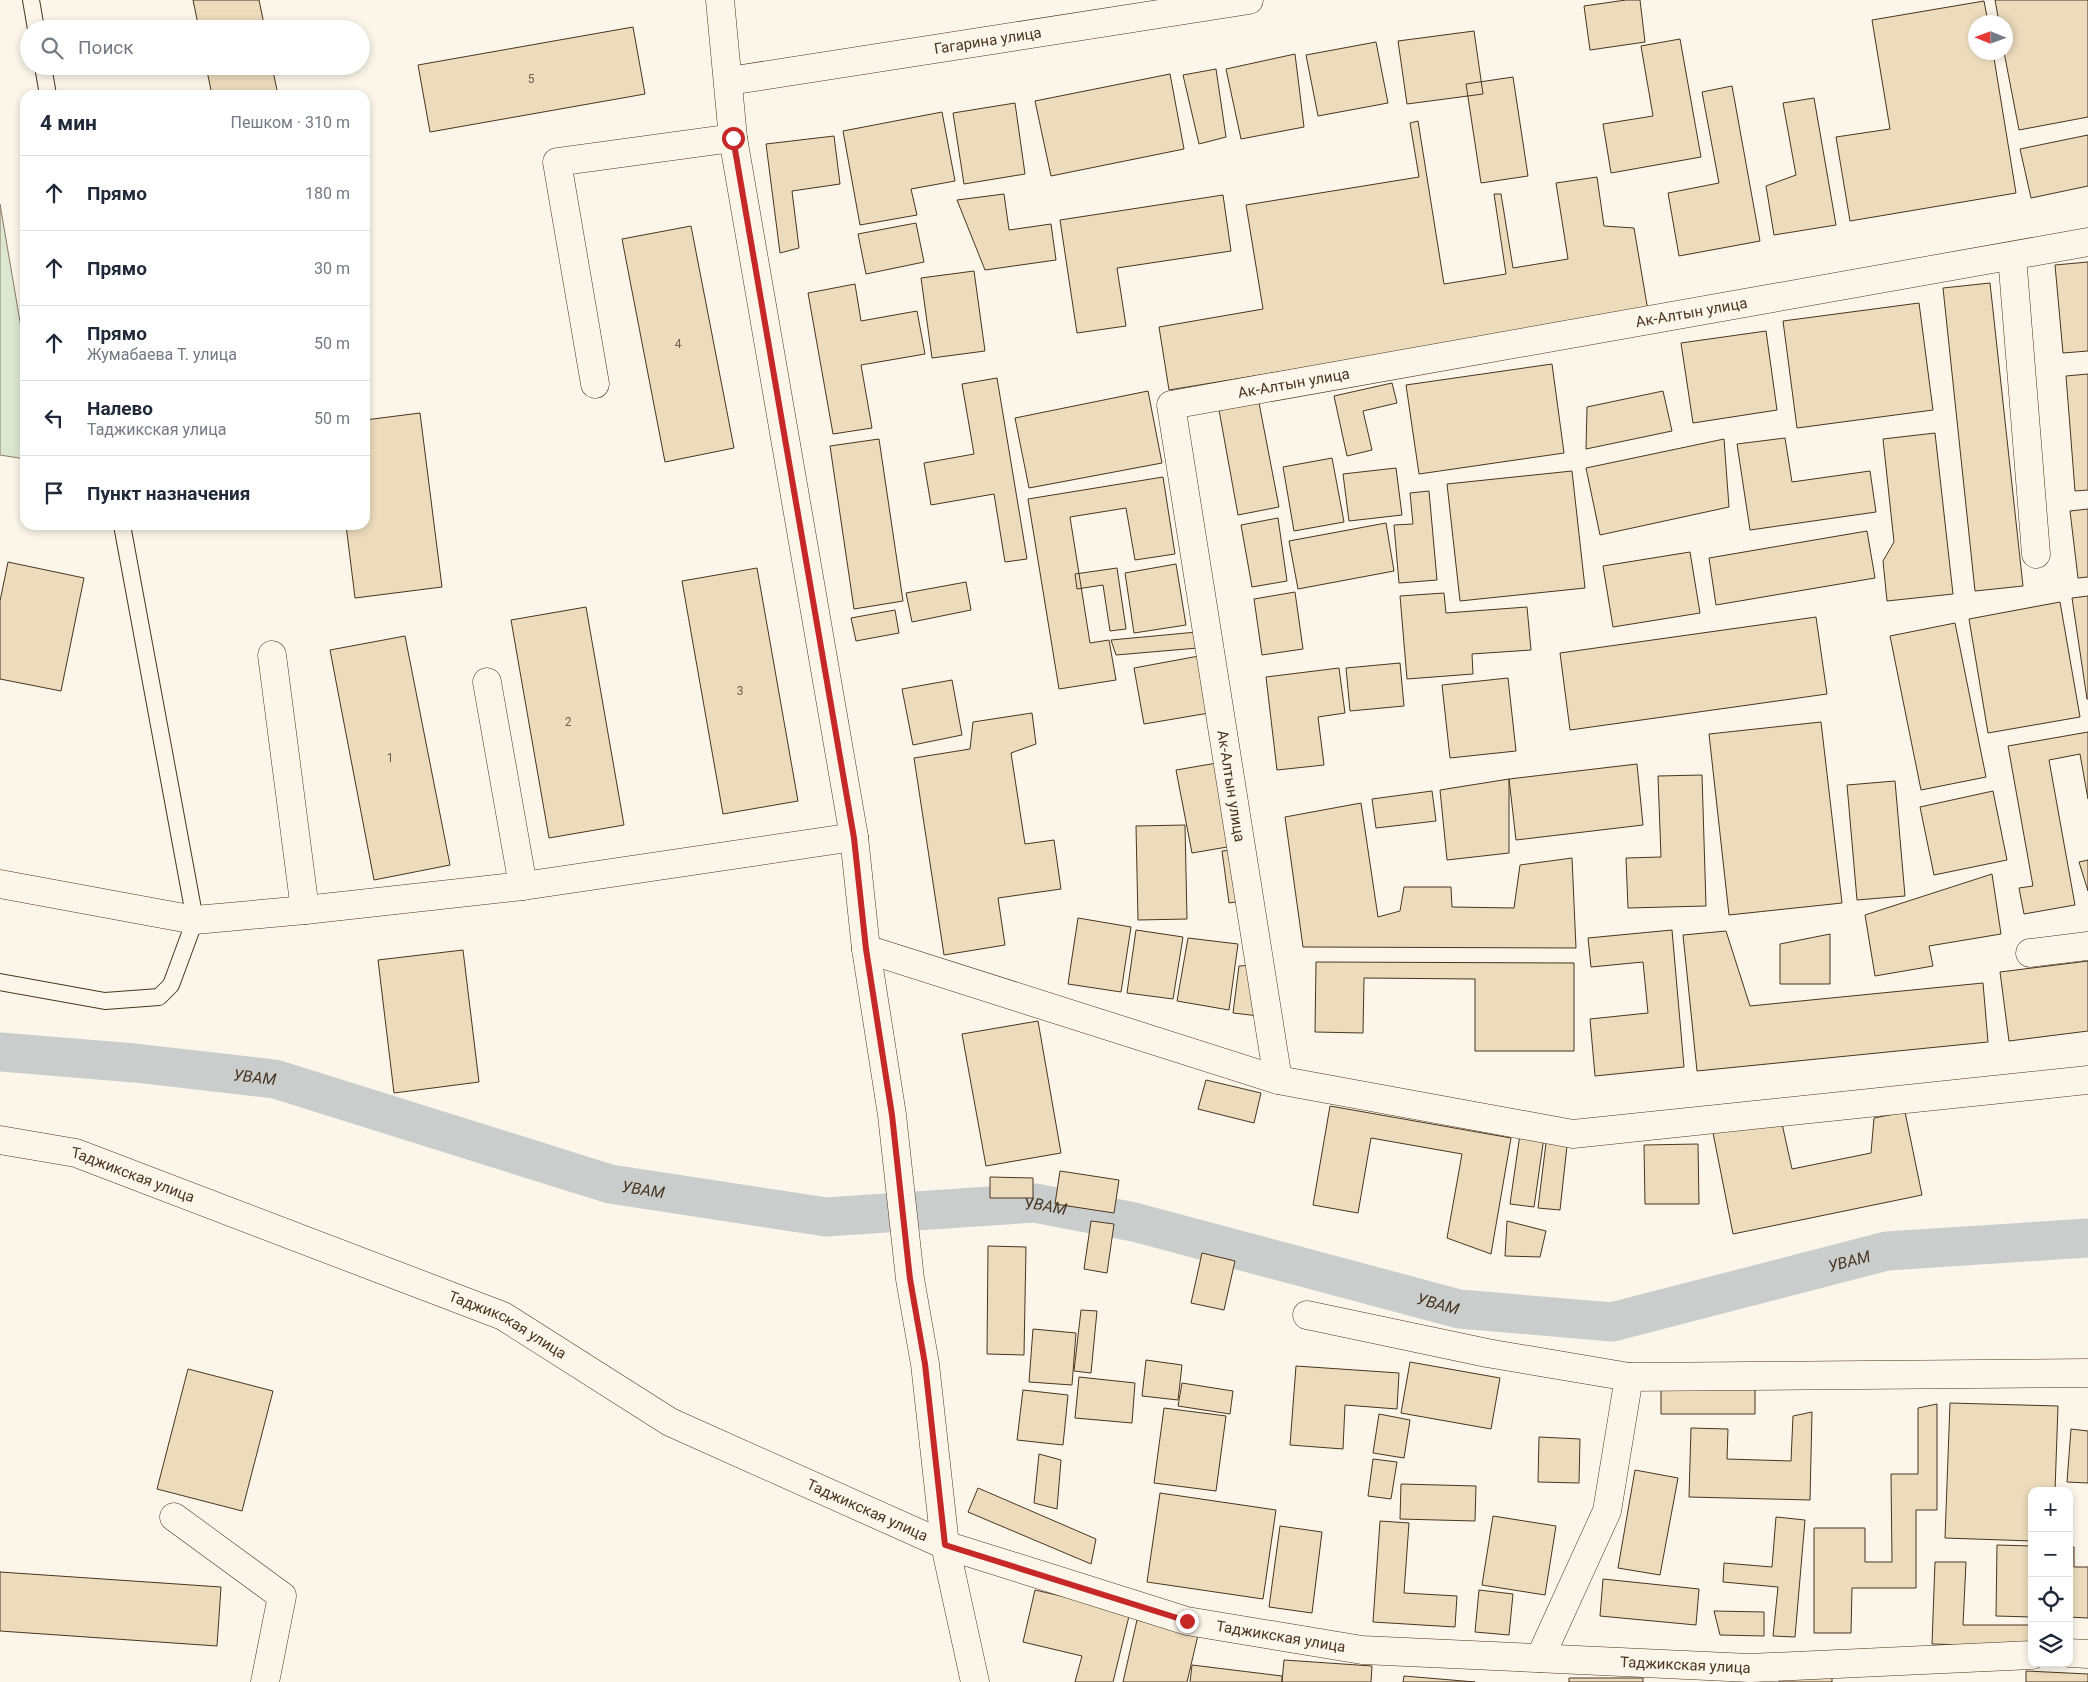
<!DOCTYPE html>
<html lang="ru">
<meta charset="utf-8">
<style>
:root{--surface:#fff;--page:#f2f2f3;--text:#1f2937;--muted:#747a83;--line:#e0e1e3}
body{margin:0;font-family:Roboto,sans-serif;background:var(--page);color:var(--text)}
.controls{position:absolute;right:15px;bottom:15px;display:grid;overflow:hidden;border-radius:10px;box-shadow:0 2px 8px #0003}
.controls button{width:45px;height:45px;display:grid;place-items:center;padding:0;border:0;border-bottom:1px solid var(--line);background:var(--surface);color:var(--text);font:25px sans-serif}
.compass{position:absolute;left:1968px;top:15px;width:45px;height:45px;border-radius:50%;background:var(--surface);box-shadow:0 2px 8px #0003;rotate:271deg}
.stop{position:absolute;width:15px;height:15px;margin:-11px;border:4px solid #c62828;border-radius:50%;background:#fff}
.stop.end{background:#c62828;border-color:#fff;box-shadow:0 1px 5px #0008}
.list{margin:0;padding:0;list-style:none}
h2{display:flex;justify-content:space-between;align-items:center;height:65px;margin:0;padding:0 20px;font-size:21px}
h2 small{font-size:16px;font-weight:400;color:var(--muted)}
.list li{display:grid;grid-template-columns:32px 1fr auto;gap:15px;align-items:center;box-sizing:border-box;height:75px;padding:0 20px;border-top:1px solid var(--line)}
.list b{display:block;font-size:19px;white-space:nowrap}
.list p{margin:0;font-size:16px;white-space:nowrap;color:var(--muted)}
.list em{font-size:16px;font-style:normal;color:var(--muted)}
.icon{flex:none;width:28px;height:28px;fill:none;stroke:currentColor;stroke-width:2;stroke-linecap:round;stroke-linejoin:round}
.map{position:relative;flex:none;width:2088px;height:1682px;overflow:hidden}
.search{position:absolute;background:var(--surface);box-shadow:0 2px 8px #0003;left:20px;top:20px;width:350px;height:55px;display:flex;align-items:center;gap:12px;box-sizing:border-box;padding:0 18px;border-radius:28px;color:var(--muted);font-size:19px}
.panel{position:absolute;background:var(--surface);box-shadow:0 2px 8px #0003;left:20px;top:90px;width:350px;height:440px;border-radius:15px}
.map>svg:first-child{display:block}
</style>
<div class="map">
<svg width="2088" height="1682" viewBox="0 0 2088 1682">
<rect width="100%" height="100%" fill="#fbf6e9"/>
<path fill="#dce7d0" stroke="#887966" d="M0 204 25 351V459L0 455Z"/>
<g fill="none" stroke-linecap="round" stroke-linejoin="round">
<path stroke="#c9cecd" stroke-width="39" id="s1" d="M0 1052 135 1063 275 1079 610 1184 826 1217 1035 1203 1134 1222 1459 1309 1612 1322 1887 1251 2088 1238"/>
</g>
<path fill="#ecdcbc" stroke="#4a3520" d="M193 0H259L265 29H199Z
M1626 0H1640L1645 42 1590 50 1584 6Z
M1995 0H2088V117L2019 130 2004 52 2006 22H1999Z
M1984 1 1988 22H1976V52H1993L2016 193 1850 221 1836 137 1890 129 1872 20Z
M633 27 645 94 430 132 418 65Z
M1474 31 1483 94 1407 104 1398 41Z
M1680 39 1701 157 1611 173 1603 124 1653 116 1641 46Z
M1376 42 1388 103 1318 116 1306 55Z
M1295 54 1304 127 1241 139 1226 69Z
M206 66H272L278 95H212Z
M1216 69 1226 137 1199 144 1183 75Z
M1170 74 1184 149 1051 176 1035 101Z
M1513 77 1528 176 1481 183 1466 84Z
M1732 86 1760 241 1679 256 1668 193 1719 183 1702 92Z
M1814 98 1836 225 1774 235 1766 186 1796 175 1783 103Z
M1015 103 1025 174 964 184 953 113Z
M942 112 955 181 911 189 917 215 860 225 843 131Z
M1418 121 1444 284 1506 274 1494 194H1501L1513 268 1568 259 1556 183 1597 177 1604 226 1634 228 1648 311 1169 390 1159 327 1263 309 1246 205 1419 177 1410 123Z
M2088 135V186L2031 198 2020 149Z
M834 136 840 184 792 191 799 248 780 253 766 144Z
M1004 194 1009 230 1051 224 1056 260 985 270 957 200Z
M1223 195 1231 251 1117 268 1126 326 1077 333 1060 220Z
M916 223 924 262 866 274 858 234Z
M691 226 734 448 665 462 622 239Z
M2088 262V351L2063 353 2055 265Z
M974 271 985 351 932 358 921 278Z
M1990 283 2023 586 1975 591 1943 288Z
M855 284 861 321 917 311 925 354 861 365 872 428 833 434 808 293Z
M1919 303 1933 410 1797 428 1783 321Z
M1766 331 1777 410 1693 423 1681 343Z
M1552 364 1564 453 1419 474 1406 385Z
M2088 374V490L2075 491 2066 376Z
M997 378 1027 559 1005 562 994 494 931 505 924 463 974 454 962 384Z
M1392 383 1397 403 1363 411 1372 450 1347 456 1334 396Z
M1148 391 1162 463 1029 488 1015 418Z
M1663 391 1672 431 1586 449 1587 407Z
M1259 403 1279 507 1238 515 1219 410Z
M420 413 442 587 355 598 346 525H365V420Z
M1935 433 1953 594 1887 601 1883 561 1894 542 1883 439Z
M1785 438 1792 482 1870 471 1876 512 1750 530 1737 444Z
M879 439 903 601 854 609 830 446Z
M1724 439 1729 507 1600 535 1586 468Z
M1332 458 1344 522 1294 531 1283 467Z
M1396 468 1402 515 1349 521 1343 474Z
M1572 471 1585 588 1460 601 1447 484Z
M1163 477 1175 554 1135 560 1126 508 1070 517 1090 643 1109 640 1116 680 1059 689 1028 499Z
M1429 491 1437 580 1399 583 1394 525 1413 524 1410 493Z
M2088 509V577L2078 578 2070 511Z
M1278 518 1287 581 1252 587 1241 525Z
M1386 523 1394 571 1298 589 1289 541Z
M1867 531 1875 578 1716 605 1709 558Z
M1690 552 1700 613 1613 627 1603 566Z
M8 562 84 578 61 691 0 679V601Z
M1176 564 1186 625 1134 633 1125 573Z
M757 568 798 801 723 814 682 581Z
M1117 568 1126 629 1110 631 1103 585 1077 589 1075 574Z
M966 582 971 610 912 622 906 593Z
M1295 592 1303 649 1262 655 1254 599Z
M1444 593 1446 613 1527 607 1531 650 1472 654 1473 674 1407 679 1400 596Z
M2088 596V699H2087L2072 598Z
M2060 602 2080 717 1988 733 1969 619Z
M586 607 624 825 549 838 511 620Z
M895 610 899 633 856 641 851 618Z
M1816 617 1827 694 1570 730 1560 653Z
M1955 623 1986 777 1921 790 1890 636Z
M1197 632 1198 648 1116 655 1111 640Z
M405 636 450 865 374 880 330 650Z
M1199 656 1209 713 1144 724 1134 668Z
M1400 663 1404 706 1350 711 1346 668Z
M1339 668 1345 713 1318 717 1324 765 1277 770 1266 677Z
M1508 678 1516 751 1450 758 1442 685Z
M952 680 962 735 913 745 902 689Z
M1032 713 1036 744 1011 753 1025 844 1054 840 1061 889 998 898 1005 945 944 955 914 758 970 749 973 722Z
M1821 722 1842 903 1729 915 1709 734Z
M2088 732V799L2080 754 2049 760 2075 905 2024 914 2019 888 2033 886 2008 746Z
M1217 763 1233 846 1192 853 1176 770Z
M1637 764 1643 825 1516 840 1509 779Z
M1702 775 1706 906 1628 908 1626 858 1661 857 1658 776Z
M1509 779V853L1447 860 1440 790Z
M1895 781 1905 896 1857 900 1847 785Z
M1432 791 1436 821 1376 828 1372 799Z
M1993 791 2007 860 1934 875 1920 807Z
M1361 803 1378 917 1400 911 1404 887H1451L1452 907 1514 908 1520 865 1572 858 1576 948 1303 947 1285 817Z
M1185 825 1187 919 1138 920 1136 826Z
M1233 850 1242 901 1229 903 1222 851Z
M2088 860V891L2079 862Z
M1992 874 2001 934 1929 946 1933 966 1875 976 1865 915Z
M1078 918 1131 927 1121 992 1068 984Z
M1136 930 1183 937 1173 999 1127 993Z
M1672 930 1684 1067 1595 1076 1590 1019 1648 1013 1643 962 1591 967 1588 938Z
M1726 931 1750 1006 1983 983 1988 1042 1697 1071 1683 935Z
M1830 934V984H1780V944Z
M1188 938 1238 944 1229 1010 1177 1001Z
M463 950 479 1082 394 1093 378 960Z
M2088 961V1031L2009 1041 2000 972Z
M1316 962 1574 963V1051H1475V979L1364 978 1363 1033 1315 1032Z
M1253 965 1259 1016 1233 1013 1239 966Z
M1038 1021 1061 1153 986 1166 962 1034Z
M1206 1080 1261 1093 1254 1123 1198 1109Z
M1330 1106 1511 1138 1491 1254 1447 1238 1462 1154 1371 1138 1358 1213 1313 1205Z
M1905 1112 1922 1195 1733 1234 1713 1133 1781 1119 1792 1169 1871 1153 1874 1118Z
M1520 1134 1544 1137 1534 1207 1510 1204Z
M1547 1135 1568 1137 1560 1210 1538 1208Z
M1698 1144 1699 1204H1645L1644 1145Z
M1060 1171 1119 1180 1114 1213 1055 1204Z
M990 1177 1033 1178V1198H990Z
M1091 1221 1114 1224 1107 1273 1084 1269Z
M1507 1221 1546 1231 1540 1257 1505 1256Z
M988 1246 1026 1247 1024 1355 987 1354Z
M1202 1253 1235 1261 1224 1310 1191 1303Z
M1081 1310 1097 1311 1091 1373 1074 1371Z
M1033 1329 1076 1333 1072 1385 1029 1382Z
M1146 1360 1182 1365 1178 1400 1142 1396Z
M1410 1362 1500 1378 1491 1429 1401 1413Z
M1296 1366 1399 1373 1397 1409 1345 1405 1343 1449 1290 1445Z
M188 1369 273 1391 242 1511 157 1489Z
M1079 1377 1135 1383 1132 1423 1075 1418Z
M1182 1383 1233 1391 1230 1414 1178 1406Z
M1661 1387H1755V1414H1661Z
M1023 1390 1068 1395 1063 1445 1017 1440Z
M1950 1403 2058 1406 2055 1491H2032V1541L1945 1538Z
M1937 1404V1510H1916V1588H1852L1851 1633H1814V1528H1865V1562H1892L1891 1474H1918V1408Z
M1164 1408 1226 1416 1216 1491 1154 1483Z
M1812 1412 1810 1500 1689 1497 1691 1428 1728 1429 1727 1459 1791 1461 1793 1416Z
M1379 1414 1410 1420 1404 1458 1373 1453Z
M2071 1429 2088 1431V1483L2067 1482Z
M1539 1437 1580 1439 1579 1483 1538 1482Z
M1039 1454 1061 1460 1057 1509 1034 1503Z
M1373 1459 1397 1462 1391 1499 1368 1496Z
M1635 1470 1678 1478 1660 1575 1618 1568Z
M1401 1484 1476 1486 1475 1521 1400 1519Z
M978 1488 1096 1539 1091 1564 968 1512Z
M1160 1493 1276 1510 1263 1599 1147 1582Z
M1493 1516 1556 1526 1545 1595 1482 1585Z
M1776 1517 1805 1520 1795 1637 1773 1636 1778 1587 1723 1582 1724 1563 1772 1567Z
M1380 1521 1409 1523 1404 1593 1457 1596 1455 1627 1373 1622Z
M1280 1526 1322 1532 1312 1613 1269 1607Z
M1997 1545 2032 1546V1617L1996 1616Z
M2069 1547H2074V1567H2088V1618L2069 1617Z
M1935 1562H1966L1963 1625H2032V1647L1932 1644Z
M0 1572 221 1587 217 1646 0 1631Z
M1603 1579 1699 1589 1696 1625 1600 1616Z
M1035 1590 1130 1612 1113 1682H1075L1082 1656 1023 1642Z
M1479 1590 1513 1594 1509 1635 1475 1632Z
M1714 1611 1764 1612V1636L1720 1635Z
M1137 1620 1198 1635 1187 1682H1123Z
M1284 1660 1372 1666 1371 1682H1282Z
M1192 1665 1282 1676V1682H1190Z
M2026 1671 2088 1674V1682H2026Z
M1832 1675V1682H1779V1677Z
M1404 1676 1475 1682H1403Z
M1569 1678H1643V1682H1569Z"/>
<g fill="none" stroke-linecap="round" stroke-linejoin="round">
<g stroke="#4a3520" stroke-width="18">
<path id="service" d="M31 0 36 29
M43 66 48 95
M0 982 105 1001 159 997 171 985 195 920 122 525"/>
</g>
<g stroke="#4a3520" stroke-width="29">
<g id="minor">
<path d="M720 0 733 138 854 837 866 949 892 1115 910 1279 925 1364 945 1545 975 1682"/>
<path id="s2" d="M729 81 1249 0"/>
<path d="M2012 256 2036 554"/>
<path d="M595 384 557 162 733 138"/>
<path d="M272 655 305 910 523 886"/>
<path d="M487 682 523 886 854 837"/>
<path d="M0 884 195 920 305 910"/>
<path d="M866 949 1278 1080 1573 1134 2088 1080"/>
<path d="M2030 953 2088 946"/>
<path id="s3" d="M1278 1080 1171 405 2088 242"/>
<path id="s4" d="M0 1140 76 1153 503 1316 670 1422 945 1545 1187 1621 1362 1650 1750 1668 2032 1655"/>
<path d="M1307 1315 1487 1353 1629 1377 2088 1373"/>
<path d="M174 1517 282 1596 265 1682"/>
<path d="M2069 1653 2088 1654"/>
<path d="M1540 1658 1607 1511 1629 1377"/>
</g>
</g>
<use href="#service" stroke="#fbf6e9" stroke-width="16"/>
<use href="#minor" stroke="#fbf6e9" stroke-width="28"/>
</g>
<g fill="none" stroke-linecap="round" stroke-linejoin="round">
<path stroke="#c62828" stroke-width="6" d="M733 138 854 838 866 949 892 1115 910 1279 925 1364 945 1545 1187 1621"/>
</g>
<g text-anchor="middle" stroke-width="4" stroke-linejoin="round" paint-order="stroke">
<g font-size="12" fill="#725f47">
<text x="531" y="83">5</text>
<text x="678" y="348">4</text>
<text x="740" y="695">3</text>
<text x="568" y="726">2</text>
<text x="390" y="762">1</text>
</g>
<g font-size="15" fill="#4a3520" stroke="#fbf6e9">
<text dy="5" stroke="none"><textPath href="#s2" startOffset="262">Гагарина улица</textPath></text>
<text dy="5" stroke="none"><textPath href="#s3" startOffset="1212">Ак-Алтын улица</textPath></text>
<text dy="5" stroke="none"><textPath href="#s3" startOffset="808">Ак-Алтын улица</textPath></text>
<text transform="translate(1231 786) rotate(81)" y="5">Ак-Алтын улица</text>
<text dy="5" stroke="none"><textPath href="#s4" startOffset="138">Таджикская улица</textPath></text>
<text dy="5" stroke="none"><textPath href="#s4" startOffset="542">Таджикская улица</textPath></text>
<text dy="5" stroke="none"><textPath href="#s4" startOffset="948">Таджикская улица</textPath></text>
<text dy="5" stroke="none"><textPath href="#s4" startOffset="1382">Таджикская улица</textPath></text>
<text dy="5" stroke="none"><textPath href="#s4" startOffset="1788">Таджикская улица</textPath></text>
</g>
<g font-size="16" font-style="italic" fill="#4a3520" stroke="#fbf6e9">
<text dy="6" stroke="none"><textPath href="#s1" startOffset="256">УВАМ</textPath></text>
<text dy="6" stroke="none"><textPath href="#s1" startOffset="661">УВАМ</textPath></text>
<text dy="6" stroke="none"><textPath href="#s1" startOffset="1066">УВАМ</textPath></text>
<text dy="6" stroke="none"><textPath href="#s1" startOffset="1891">УВАМ</textPath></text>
<text dy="6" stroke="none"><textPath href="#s1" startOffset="1471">УВАМ</textPath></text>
</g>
</g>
</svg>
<div class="controls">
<button>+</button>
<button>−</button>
<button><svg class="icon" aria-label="locate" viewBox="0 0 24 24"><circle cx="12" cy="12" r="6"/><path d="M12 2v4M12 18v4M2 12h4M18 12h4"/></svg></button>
<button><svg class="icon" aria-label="layers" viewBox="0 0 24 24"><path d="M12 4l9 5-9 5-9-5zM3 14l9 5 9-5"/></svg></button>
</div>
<svg class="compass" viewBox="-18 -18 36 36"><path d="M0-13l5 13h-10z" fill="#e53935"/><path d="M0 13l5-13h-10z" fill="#747a83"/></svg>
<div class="stop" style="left:733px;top:138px"></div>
<div class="stop end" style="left:1187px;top:1621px"></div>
<div class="search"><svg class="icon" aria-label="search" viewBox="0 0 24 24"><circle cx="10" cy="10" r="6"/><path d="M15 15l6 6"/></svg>Поиск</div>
<section class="panel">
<h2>4 мин<small>Пешком · 310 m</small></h2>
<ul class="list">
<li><svg class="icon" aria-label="ahead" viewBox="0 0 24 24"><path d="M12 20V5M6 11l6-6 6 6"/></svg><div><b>Прямо</b></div><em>180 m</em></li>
<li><svg class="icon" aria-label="ahead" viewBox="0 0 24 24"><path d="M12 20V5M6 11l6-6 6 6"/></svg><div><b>Прямо</b></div><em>30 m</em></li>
<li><svg class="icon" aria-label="ahead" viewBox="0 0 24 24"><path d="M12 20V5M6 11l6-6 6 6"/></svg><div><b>Прямо</b><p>Жумабаева Т. улица</p></div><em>50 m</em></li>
<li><svg class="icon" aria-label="left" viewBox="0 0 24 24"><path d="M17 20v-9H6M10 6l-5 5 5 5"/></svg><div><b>Налево</b><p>Таджикская улица</p></div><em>50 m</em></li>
<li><svg class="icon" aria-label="arrive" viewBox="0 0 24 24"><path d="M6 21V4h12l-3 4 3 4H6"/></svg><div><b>Пункт назначения</b></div></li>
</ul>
</section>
</div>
